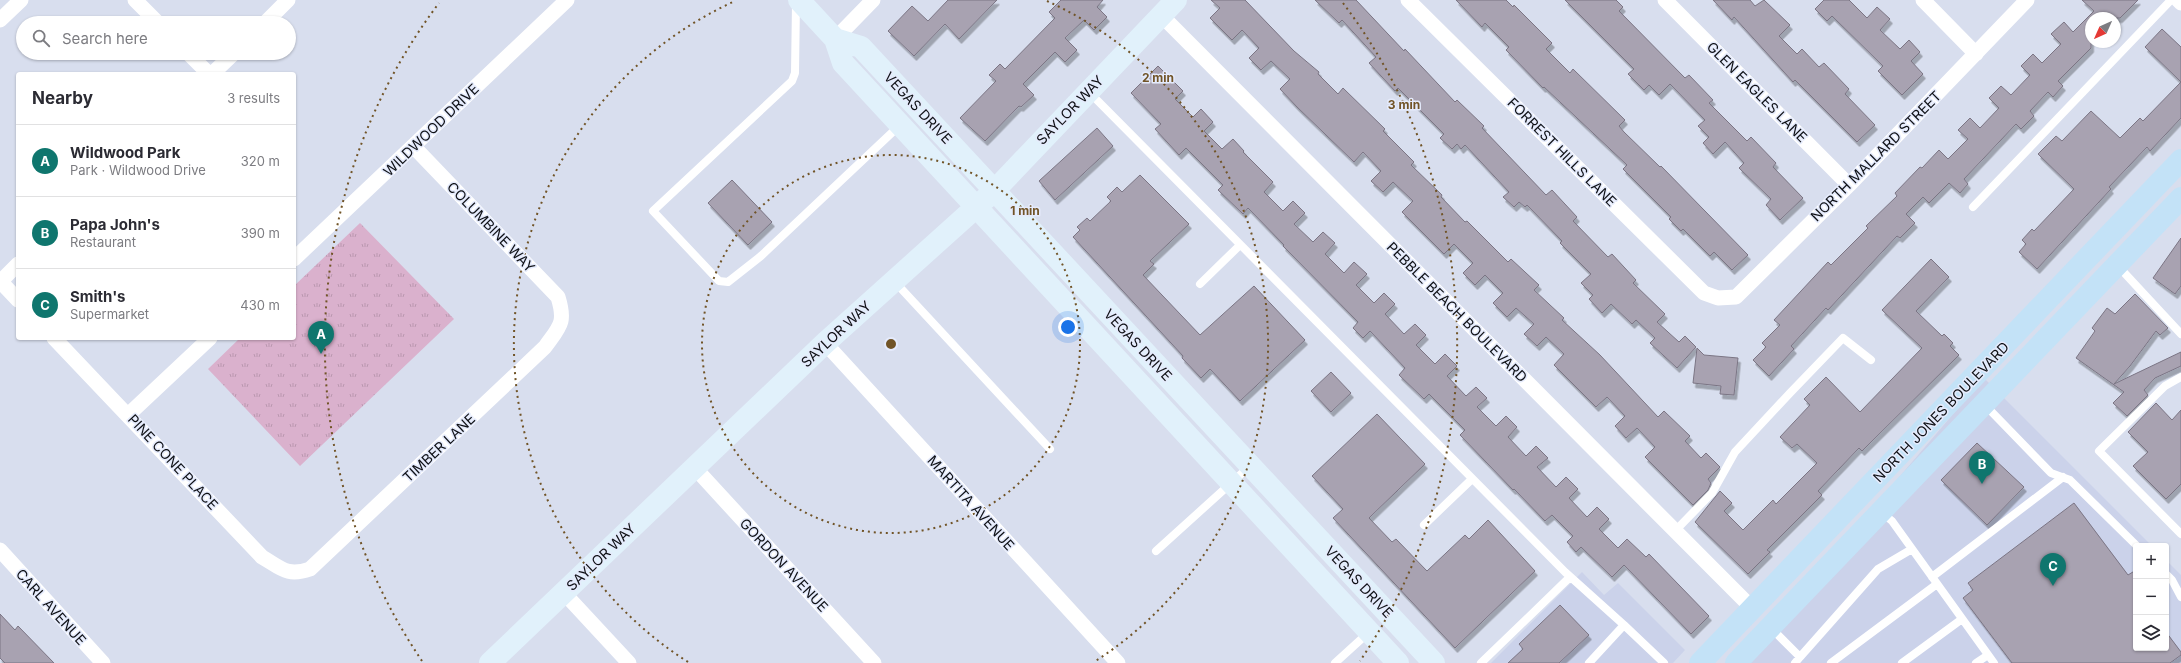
<!DOCTYPE html>
<meta charset="utf-8">
<style>
:root{--surface:#fff;--page:#f7f7f7;--text:#2b2b33;--muted:#7c7c81;--line:#e1e1e2;--accent:#0f766e}
body{margin:0;font-family:Inter,sans-serif;background:var(--page);color:var(--text)}
.controls{position:absolute;right:12px;bottom:12px;display:grid;overflow:hidden;border-radius:4px;box-shadow:0 1px 3px #0004}
.controls button{width:36px;height:36px;display:grid;place-items:center;padding:0;border:0;border-bottom:1px solid var(--line);background:var(--surface);color:var(--text);font:20px sans-serif}
.compass{position:absolute;left:2085px;top:12px;width:36px;height:36px;border-radius:50%;background:var(--surface);box-shadow:0 1px 3px #0004;rotate:225deg}
.you{position:absolute;left:1068px;top:327px;width:14px;height:14px;margin:-10px;border:3px solid #fff;border-radius:50%;background:#1a73e8;box-shadow:0 0 0 6px #1a73e833}
.badge{display:grid;place-items:center;width:26px;height:26px;border-radius:50%;background:var(--accent);color:#fff;font-size:13px;font-weight:700}
.pin{position:absolute;translate:-50% -33px;filter:drop-shadow(0 1px 2px #0008)}
.pin::after{content:'';position:absolute;top:21px;width:14px;height:12px;background:inherit;clip-path:polygon(0 0,100% 0,50% 100%)}
.list{margin:0;padding:0;list-style:none}
h2{display:flex;justify-content:space-between;align-items:center;height:52px;margin:0;padding:0 16px;font-size:17px}
h2 small{font-size:13px;font-weight:400;color:var(--muted)}
.list li{display:grid;grid-template-columns:26px 1fr auto;gap:12px;align-items:center;box-sizing:border-box;height:72px;padding:0 16px;border-top:1px solid var(--line)}
.list b{display:block;font-size:15px;white-space:nowrap}
.list p{margin:0;font-size:13px;white-space:nowrap;color:var(--muted)}
.list em{font-size:13px;font-style:normal;color:var(--muted)}
.icon{flex:none;width:22px;height:22px;fill:none;stroke:currentColor;stroke-width:2;stroke-linecap:round;stroke-linejoin:round}
.map{position:relative;flex:none;width:2181px;height:663px;overflow:hidden}
.search{position:absolute;background:var(--surface);box-shadow:0 1px 3px #0004;left:16px;top:16px;width:280px;height:44px;display:flex;align-items:center;gap:10px;box-sizing:border-box;padding:0 14px;border-radius:22px;color:var(--muted);font-size:15px}
.panel{position:absolute;background:var(--surface);box-shadow:0 1px 3px #0004;left:16px;top:72px;width:280px;height:268px;border-radius:4px}
.map>svg:first-child{display:block}
</style>
<div class="map">
<svg width="2181" height="663" viewBox="0 0 2181 663">
<defs>
<pattern id="park-tufts" width="24" height="20" patternUnits="userSpaceOnUse"><rect width="24" height="20" fill="#dab1cd"/><path d="M3 7l-1-3M5 7V3M7 7l1-3M15 17l-1-3M17 17v-4M19 17l1-3" fill="none" stroke="#ba97af"/></pattern>
<filter id="shadow"><feDropShadow dx="2.5" dy="4.5" stdDeviation="0" flood-color="#0004"/></filter>
</defs>
<rect width="100%" height="100%" fill="#d8deee"/>
<path fill="#cbd2ea" d="M1984 378 2152 546H2136V648H2166V560L2181 575V663H1740Z
M1582 572 1604 595 1618 583 1685 650 1673 663H1491Z"/>
<path fill="url(#park-tufts)" d="M360 223 454 319 300 466 208 369 240 338H294V286Z"/>
<path fill="#a8a2b1" stroke="#7b7584" filter="url(#shadow)" d="M948 0H997L959 39 945 24 914 56 888 31 912 6 928 21Z
M1061 0H1103L1097 7 1107 17 1094 30 1084 20 1065 38 1077 50 1065 62 1055 52 1023 84 1034 95 1021 107 1019 106 985 141 960 118 996 81 989 75 1000 64 1005 69 1055 18 1049 12Z
M1211 0H1245L1294 51 1319 72 1318 74 1338 94 1343 88 1385 129 1383 131 1414 162 1411 165 1442 195 1441 197 1465 222 1467 221 1508 262 1511 259 1539 285 1534 290 1564 318 1562 320 1600 355 1658 417 1664 411 1690 436 1685 441 1701 458 1706 453 1720 467 1708 479 1711 483 1708 490 1693 505 1645 457 1655 447 1637 428 1626 438 1615 426 1625 416 1607 397 1596 407 1554 365 1564 354 1546 337 1537 346 1524 334 1534 324 1516 308 1507 317 1493 303 1503 293 1485 275 1475 285 1463 273 1473 263 1454 244 1444 254 1402 212 1413 201 1393 182 1383 192 1371 181 1381 171 1363 152 1354 162 1297 107 1280 89 1290 79 1271 61 1261 70 1249 58 1259 48 1242 30 1232 40 1210 18 1220 8Z
M1315 0H1356L1404 51 1405 49 1455 102 1457 100 1484 126 1482 128 1546 195 1552 190 1577 217 1573 221 1608 257 1612 254 1636 280 1633 283 1665 314 1657 322 1679 342 1685 336 1696 347 1677 368 1650 343 1655 338 1636 320 1632 324 1611 304 1602 313 1589 299 1593 295 1581 283 1591 274 1560 243 1562 241 1527 205 1525 207 1519 202 1514 207 1503 197 1509 192 1465 145 1461 149 1457 144 1452 149 1440 138 1444 134 1398 88 1395 91 1369 63 1376 57 1342 20 1339 23Z
M1456 0H1506L1513 7 1514 5 1552 43 1546 49 1570 73 1573 69 1625 120 1619 126 1624 132 1660 167 1661 166 1748 255 1732 270 1714 252 1710 256 1683 229 1681 231 1669 219 1671 217 1623 169 1627 165 1544 87 1543 88 1506 50 1509 47 1485 23 1482 27Z
M1565 0H1616L1623 7 1619 11 1685 78 1689 75 1713 100 1709 103 1747 141 1751 137 1776 163 1773 167 1803 198 1780 220 1766 205 1771 199 1739 168 1744 163 1725 142 1713 154 1703 143 1709 137 1698 126 1705 120 1670 84 1659 95 1649 85 1644 90 1628 74 1634 69Z
M1713 0H1750L1755 6 1764 0 1790 25 1779 36 1797 54 1802 49 1819 67 1824 63 1849 89 1845 94 1875 125 1857 142 1795 80 1793 82 1734 17 1732 20Z
M1824 0H1849L1867 18 1877 7 1890 19 1880 30 1900 49 1909 40 1920 52 1911 61 1923 74 1902 95 1878 71 1883 66 1832 16 1827 21 1815 9Z
M2082 0H2138L2120 18H2091V48L2058 81 2063 86 2053 97 2048 92 2030 111 2034 116 2021 129 2016 124 1983 159 1964 179 1968 184 1960 193 1949 183 1929 203 1923 197 1906 214 1915 223 1900 238 1897 236 1828 310 1826 308 1791 346 1794 349 1769 376 1753 360 1766 347 1762 343 1780 325 1774 320 1828 262 1831 265 1868 228 1866 226 1897 196 1895 193 1920 167 1922 168 1939 150 1948 159 1968 139 1958 130 1970 118 1980 128 1999 108 1989 98 2001 86 2011 95 2030 75 2021 66 2033 54 2042 63 2061 44 2051 34 2064 22 2073 32 2094 11Z
M2162 29 2181 47V82L2145 47Z
M1158 66 1183 91 1175 99 1193 117 1201 109 1213 122 1204 131 1222 149 1233 139 1244 151 1243 152 1273 182 1264 192 1283 211 1293 201 1305 213 1294 224 1313 242 1323 232 1335 243 1325 254 1344 273 1354 262 1367 274 1356 285 1374 303 1384 293 1395 304 1385 314 1404 334 1415 324 1426 335 1416 345 1435 364 1445 354 1457 366 1447 376 1466 396 1476 387 1487 398 1477 407 1496 426 1506 416 1517 427 1508 437 1526 456 1536 446 1548 458 1537 467 1556 487 1566 477 1578 489 1569 498 1587 517 1597 507 1609 519 1599 529 1618 548 1627 539 1646 557 1649 554 1709 616 1691 634 1624 565 1612 577 1581 547 1576 552 1567 542 1573 536 1552 515 1545 521 1514 489 1513 490 1460 435 1465 430 1429 394 1424 399 1399 375 1405 368 1370 331 1363 338 1353 328 1358 322 1283 246 1284 245 1248 208 1243 214 1218 190 1223 185 1186 148 1179 155 1155 129 1161 124 1131 93Z
M2181 82V118L2150 151 2147 147 2109 187 2111 189 2037 269 2019 252 2026 244 2022 240 2032 229 2034 231 2074 189 2038 154 2056 136 2062 141 2091 111 2120 138 2140 118 2143 121Z
M1097 128 1113 146 1055 200 1039 181Z
M1140 175 1189 224 1150 261 1154 264 1143 275 1200 335 1254 286 1305 340 1240 401 1210 369 1201 378 1182 358 1183 356 1073 237 1080 230 1077 227 1087 218 1090 221 1111 201 1107 197 1117 187 1122 192Z
M732 180 772 222 748 245 708 203Z
M2181 238V286L2175 294 2153 278Z
M1931 259 1949 277 1916 311 1942 336 1944 334 1953 343 1950 346 1959 355 1862 451 1859 448 1818 491 1822 495 1767 550 1770 552 1748 574 1695 522 1720 491 1732 503 1724 511 1743 530 1773 500 1776 504 1817 463 1797 444 1792 448 1780 437 1810 405 1804 399 1826 377 1860 412 1922 348 1882 310Z
M2135 294 2168 328 2160 335 2156 331 2130 366 2114 384 2181 352V366L2155 378 2144 390 2148 395 2127 416 2113 403 2124 392 2076 358 2095 331 2092 328 2107 308 2115 314Z
M1697 348 1704 355 1738 358 1734 395 1720 394 1721 386 1693 383Z
M1331 372 1351 393 1331 412 1311 391Z
M2156 403 2172 420 2181 410V484L2166 499 2133 466 2148 452 2128 432Z
M1377 414 1425 464 1369 518 1392 542 1396 539 1427 571 1465 535 1469 539 1488 520 1535 571 1455 648 1333 518 1343 509 1312 476Z
M1977 443 2024 487 1987 525 1941 480Z
M2074 503 2128 575 2136 570V648H2166V632L2181 652V655L2170 663H2012L1963 598 1973 590 1968 583Z
M1560 605 1589 635 1559 663H1508L1523 649 1519 644Z
M0 614 15 630 18 626 54 663H5L0 658Z"/>
<g fill="none" stroke-linecap="round" stroke-linejoin="round">
<path stroke="#fff" stroke-width="8" d="M796 3 795 73 792 81 653 211 719 281 728 282 761 256 899 126
M1089 92 1565 572 1624 625
M1973 207 2171 0
M2118 266 2181 334
M895 282 1050 449
M1200 284 1240 245
M2181 377 2165 386 2099 451 2181 534
M1985 405 2051 473 2070 480 2137 546
M1881 512 1892 521 1994 663
M1424 525 1472 479
M1675 531 1712 493 1735 452 1790 393 1843 338 1871 360
M1156 551 1250 466
M2166 574 2172 580 2181 597
M1932 577 2063 477
M1771 628 1800 657 1795 663
M1800 657 1878 569 1912 549
M1335 663 1368 633
M1481 663 1570 577
M1589 663 1624 625 1664 663
M1831 663 1937 584
M1902 663 1962 619
M1976 663 1988 655"/>
<path stroke="#fff" stroke-width="15" d="M135 0 158 23
M1408 0 1704 293 1718 298 1736 297 1849 185 2027 0
M1665 0 1849 185
M1923 0 1976 54
M2178 0 2181 3
M1161 15 1753 609
M0 20 21 0
M265 23 288 0
M835 39 873 0
M188 53 209 74
M212 74 234 53
M294 259 567 0
M0 281 18 300
M0 282 18 264
M54 338 262 557C281 568 287 577 310 569L545 347C560 326 566 323 558 297L414 147
M825 343 1118 663
M128 415 210 338
M695 468 874 663
M0 550 103 663
M564 593 629 663"/>
<path stroke="#e1f1fb" stroke-width="22" d="M799 0 835 39 843 63 1398 663
M835 39 861 47 1434 663
M490 663 825 343 994 191 1176 0"/>
<path stroke="#c3e2f7" stroke-width="22" d="M1700 663 2181 160
M1736 663 2181 198"/>
</g>
<g fill="none" stroke="#715427" stroke-width="2" stroke-dasharray="2 4">
<circle cx="891" cy="344" r="189"/>
<path d="M688 662A377 377 0 0 1 735 1M1047 1A377 377 0 0 1 1094 662"/>
<path d="M422 661A566 566 0 0 1 439 3M1343 3A566 566 0 0 1 1360 661"/>
</g>
<g text-anchor="middle" stroke-width="3" stroke-linejoin="round" paint-order="stroke">
<g font-size="14" fill="#0e1015" stroke="#e5ebfc">
<text transform="translate(1757 92) rotate(45)" y="5">GLEN EAGLES LANE</text>
<text transform="translate(918 108) rotate(47)" y="5">VEGAS DRIVE</text>
<text transform="translate(1070 110) rotate(-46)" y="5">SAYLOR WAY</text>
<text transform="translate(431 130) rotate(-44)" y="5">WILDWOOD DRIVE</text>
<text transform="translate(1562 152) rotate(45)" y="5">FORREST HILLS LANE</text>
<text transform="translate(1876 156) rotate(-45)" y="5">NORTH MALLARD STREET</text>
<text transform="translate(491 227) rotate(46)" y="5">COLUMBINE WAY</text>
<text transform="translate(1457 312) rotate(45)" y="5">PEBBLE BEACH BOULEVARD</text>
<text transform="translate(836 334) rotate(-43)" y="5">SAYLOR WAY</text>
<text transform="translate(1138 345) rotate(47)" y="5">VEGAS DRIVE</text>
<text transform="translate(1941 412) rotate(-46)" y="5">NORTH JONES BOULEVARD</text>
<text transform="translate(439 448) rotate(-43)" y="5">TIMBER LANE</text>
<text transform="translate(173 462) rotate(47)" y="5">PINE CONE PLACE</text>
<text transform="translate(971 503) rotate(48)" y="5">MARTITA AVENUE</text>
<text transform="translate(601 557) rotate(-44)" y="5">SAYLOR WAY</text>
<text transform="translate(784 565) rotate(47)" y="5">GORDON AVENUE</text>
<text transform="translate(1359 582) rotate(47)" y="5">VEGAS DRIVE</text>
<text transform="translate(51 607) rotate(48)" y="5">CARL AVENUE</text>
</g>
</g>
<circle cx="891" cy="344" r="6" fill="#715427" stroke="#e5ebfc" stroke-width="2"/>
<g font-size="12" text-anchor="middle" font-weight="bold" fill="#715427" stroke="#e5ebfc" stroke-width="3" stroke-linejoin="round" paint-order="stroke">
<text x="1158" y="82">2 min</text>
<text x="1404" y="109">3 min</text>
<text x="1025" y="215">1 min</text>
</g>
</svg>
<div class="controls">
<button>+</button>
<button>−</button>
<button><svg class="icon" aria-label="layers" viewBox="0 0 24 24"><path d="M12 4l9 5-9 5-9-5zM3 14l9 5 9-5"/></svg></button>
</div>
<svg class="compass" viewBox="-18 -18 36 36"><path d="M0-13l5 13h-10z" fill="#e53935"/><path d="M0 13l5-13h-10z" fill="#7c7c81"/></svg>
<div class="you"></div>
<div class="pin badge" style="left:321px;top:354px">A</div>
<div class="pin badge" style="left:1982px;top:484px">B</div>
<div class="pin badge" style="left:2053px;top:586px">C</div>
<div class="search"><svg class="icon" aria-label="search" viewBox="0 0 24 24"><circle cx="10" cy="10" r="6"/><path d="M15 15l6 6"/></svg>Search here</div>
<section class="panel">
<h2>Nearby<small>3 results</small></h2>
<ul class="list">
<li><span class="badge">A</span><div><b>Wildwood Park</b><p>Park · Wildwood Drive</p></div><em>320 m</em></li>
<li><span class="badge">B</span><div><b>Papa John's</b><p>Restaurant</p></div><em>390 m</em></li>
<li><span class="badge">C</span><div><b>Smith's</b><p>Supermarket</p></div><em>430 m</em></li>
</ul>
</section>
</div>
